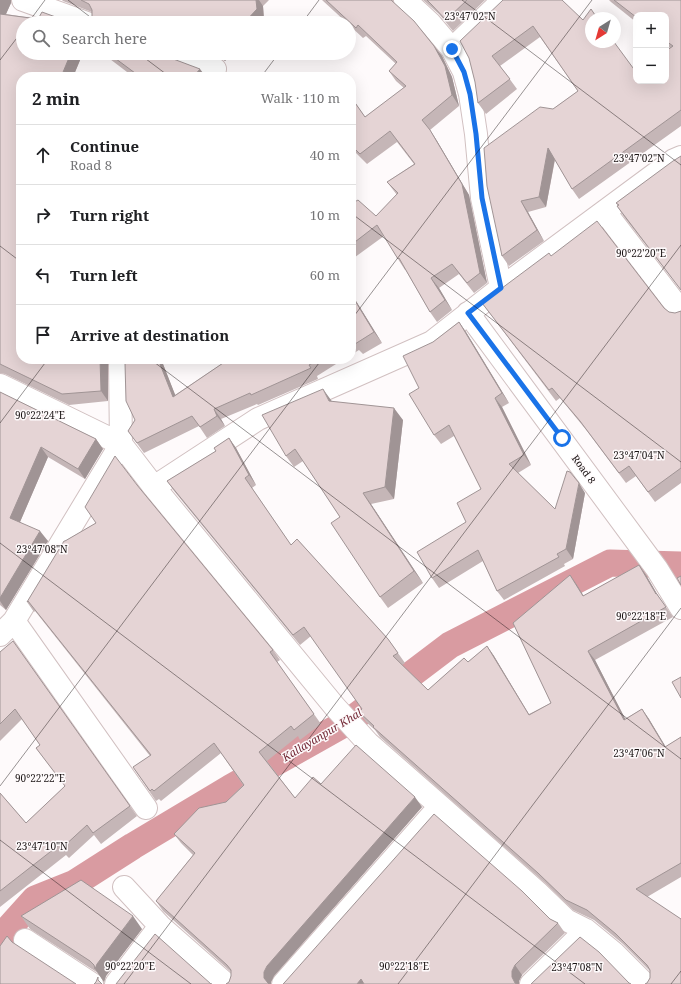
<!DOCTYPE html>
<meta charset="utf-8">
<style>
:root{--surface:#fff;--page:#f6f6f6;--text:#202124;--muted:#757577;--line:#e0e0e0}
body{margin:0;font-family:"Noto Serif",serif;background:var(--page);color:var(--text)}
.controls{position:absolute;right:12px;top:12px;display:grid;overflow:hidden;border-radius:8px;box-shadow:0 4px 16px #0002}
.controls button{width:36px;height:36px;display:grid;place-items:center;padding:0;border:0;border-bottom:1px solid var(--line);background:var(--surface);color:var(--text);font:20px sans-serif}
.compass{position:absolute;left:585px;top:12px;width:36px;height:36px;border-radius:50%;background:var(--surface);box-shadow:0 4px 16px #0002;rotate:217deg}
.stop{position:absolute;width:12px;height:12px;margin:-9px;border:3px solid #1a73e8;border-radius:50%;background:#fff}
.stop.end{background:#1a73e8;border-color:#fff;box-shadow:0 1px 4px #0008}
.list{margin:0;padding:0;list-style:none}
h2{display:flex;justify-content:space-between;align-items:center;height:52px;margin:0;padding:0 16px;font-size:17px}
h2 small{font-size:13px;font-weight:400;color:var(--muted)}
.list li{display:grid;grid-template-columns:26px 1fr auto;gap:12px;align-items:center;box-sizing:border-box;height:60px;padding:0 16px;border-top:1px solid var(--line)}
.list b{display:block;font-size:15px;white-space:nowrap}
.list p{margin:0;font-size:13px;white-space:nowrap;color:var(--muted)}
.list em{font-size:13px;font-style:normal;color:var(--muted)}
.icon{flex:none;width:22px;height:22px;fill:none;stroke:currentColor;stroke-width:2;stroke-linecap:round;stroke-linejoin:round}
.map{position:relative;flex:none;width:681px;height:984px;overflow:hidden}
.search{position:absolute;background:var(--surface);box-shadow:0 4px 16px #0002;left:16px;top:16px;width:340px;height:44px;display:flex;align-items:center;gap:10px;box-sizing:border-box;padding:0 14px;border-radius:22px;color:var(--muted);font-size:15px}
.panel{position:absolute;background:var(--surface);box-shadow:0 4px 16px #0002;left:16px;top:72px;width:340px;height:292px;border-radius:16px}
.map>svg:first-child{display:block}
</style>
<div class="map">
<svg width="681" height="984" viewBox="0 0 681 984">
<rect width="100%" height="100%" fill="#fefafb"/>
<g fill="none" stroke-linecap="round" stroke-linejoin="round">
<path stroke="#d99ba1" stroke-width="27" d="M0 938 35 899 75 883 133 846 230 788 351 720 450 645 610 563 681 565"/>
<g stroke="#d1c0c1" stroke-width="24">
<path id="minor" d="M23 0 87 23
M405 0 430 23 452 49 464 72 470 94 476 134 482 198 501 288
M452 49 503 0
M171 53 215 69
M605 212 681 311
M468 313 657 569 681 608
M0 385 121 444 154 487 335 707 368 743 440 806 537 892 566 920 586 930 614 953 645 984
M154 487 258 419 432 342 501 288 674 160 681 157
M14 621 146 808
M0 635 14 621 121 444 120 365 135 359
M124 887 160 926 226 984
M25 940 92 984
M116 984 160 926
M283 984 440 806
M531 984 586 930"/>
</g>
<use href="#minor" stroke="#fff" stroke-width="22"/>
</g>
<path fill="#c5b6b7" d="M0 0H11V3L6 14 38 19 83 53 73 77H21V359H109L108 365V401L69 405 5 374 0 373Z
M62 0H269L263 6 264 20 88 22 92 17V12L63 1Z
M322 0H393V2L434 46 442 56 452 77 459 106 430 130 437 141 469 195 487 283 474 293 459 274 439 288 452 310 437 322 430 312 405 269V270L398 259 384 236 351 260V204L376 216 397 195 387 182 414 164 397 142 367 164 351 148V97L365 117 404 88 396 81 389 71 396 64 366 36 363 38 349 25V23H347Z
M423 0H485L453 31 439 14Z
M503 0 636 81 670 48 666 45V15H636V22L611 2 609 0H681V126L579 199 572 189 555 160 546 207 528 212 544 241 509 266 502 256 553 109 578 91 540 37 500 66 517 89 486 114 478 103Z
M102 53H159V54L131 75Z
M208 53H233L225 61 219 57Z
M681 156V290L624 217 617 206H618L616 203Z
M551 256 664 308 669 312 675 313 681 311V483L655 502 636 476 626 483 587 431 560 398 556 401 482 303Z
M351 293 382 343 363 354 359 350 351 355Z
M459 322 466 332 509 403 502 407 531 465 518 473 555 509 585 493 573 559 564 564 565 566 504 600 497 591 483 561 439 588 432 578 466 522 481 489 454 436 441 444 434 435 419 388 433 342Z
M133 359H178L163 364 175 395 229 359H344L317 376 318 379 258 405 257 404 221 419 225 426 207 438 199 426 144 453 128 431 135 420Z
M0 392 96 439 103 449 85 479 48 457 20 522 48 541 6 610 0 605Z
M331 401 403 420 394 499 371 504 423 583 388 608 380 597 340 517 303 461 294 467 286 456Z
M229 438 236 448 256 485 252 488 291 545 297 539 388 639 405 663 402 665 428 690 464 658 468 662 487 646 494 656 529 714 551 703 513 623 570 575 583 596 639 565 646 575 657 594 673 617 595 660 625 719 642 709 649 719 665 747 681 737V877L647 897 681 919V984H645L647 983 650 978V971L623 944 594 920 573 910 545 883 380 737 375 730 366 722 359 712 362 709 311 636 300 645 174 491 167 481 216 451 214 448Z
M137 485 273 650 280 660 277 662 321 724 300 740 298 736 267 761 295 798 321 784 422 807 274 976 271 982V984H226L229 982 231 976V972L163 911 156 901 193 855 181 843 174 834 226 802 243 785 221 753 161 801 159 799 156 801 133 767 150 756 35 611 34 612 27 602 65 541 96 523Z
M13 641 137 816 101 844 94 835 69 858 66 855 0 907V793L26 823 65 786 36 748 40 745 22 719 0 741V652Z
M21 916 142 929 106 976 104 982 98 973 30 929Z
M550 919 558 923 565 933 522 975 519 981V984H283Z"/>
<path fill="#a09495" d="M0 0H11V3L2 23 0 20Z
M256 0H259L263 6 264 20 261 23H244Z
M434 46 442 56 452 77 459 106 452 95Z
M71 53H83L73 77H61Z
M219 53H233L225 61Z
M200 69 206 77H193Z
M430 130 437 141 469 195 487 283 480 273Z
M548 148 555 158 546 207 539 197Z
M521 201 528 212 544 241 537 230Z
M431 278 439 288 452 310 445 300Z
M351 293 382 343 374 332 351 294Z
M459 322 466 332 509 403 502 393Z
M100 359H109L108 365V401L101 391Z
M158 359H160L163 364 180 407 173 397Z
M323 389 331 400 338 412 329 401Z
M495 398 502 407 531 465 524 455Z
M394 408 403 420 394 499 385 487Z
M214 409 221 419 225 426 217 416Z
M229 438 236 448 256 485 249 475Z
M96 439 103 449 85 479 78 469Z
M41 447 48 457 17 529 10 518Z
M579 483 585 493 573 559 566 549Z
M363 493 371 504 423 583 414 571Z
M40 531 48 541 6 610 0 601V598Z
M639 565 646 575 663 604 656 594Z
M570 575 577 585 590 606 583 596Z
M487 646 494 656 535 725 529 715Z
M588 651 595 660 631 730 624 720Z
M642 709 649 719 672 757 665 747Z
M415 797 422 807 274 976 271 982V984H268L264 978V972L267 966Z
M133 916 142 929 106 976 104 982 95 969 97 964Z
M515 965 522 975 519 981V984H516L512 977V971Z
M361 979 364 984H357Z"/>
<path fill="#e5d4d5" stroke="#a09495" d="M81 0H256L257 9 244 23H86L88 22 92 17V10L89 4Z
M326 0H391L414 21 434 46 445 66 452 95 422 120 430 130 462 184 480 273 467 283 452 264 431 278 445 300 430 312 399 258 398 259 377 225 351 245V204L358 200 376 216 398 193 387 182 415 164 390 131 360 154 351 145V97L365 117 406 86 389 71 397 62 358 25 356 28Z
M427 0H467L446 20 431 4Z
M503 0H562L583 20 591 9 597 18H591V42H614L636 72V81H666V51L673 46 666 41V15H636V17L614 0H681V110L572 189 548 148 539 197 521 201 537 230 502 256 487 186 484 148 540 107 553 109 578 91 533 26 492 56 510 79 478 103 475 82 469 58 460 41Z
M42 12 72 23H23V53H71L61 77H21V359H100L101 391 62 394 0 364V14L38 19Z
M108 53H157L160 54 200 69 193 77H129L135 73Z
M335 74 338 77H332Z
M681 156V290L617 206 619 205 616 203 673 161Z
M597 221 664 308 669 312 675 313 681 311V468L648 492 629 466 619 473 580 421 552 388 549 390 482 303 549 253 551 256Z
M351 294 374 332 355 344 352 339 351 340Z
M459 322 502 393 495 398 524 455 509 464 555 509 567 471 570 472 579 483 566 549 557 554 559 557 497 591 478 550 432 578 417 552 466 522 457 503 481 489 449 425 434 435 409 394 419 388 403 356 433 342Z
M133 359H158L173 397 229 359H320L309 365 311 368 251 395 250 393 214 409 217 416 200 427 192 416 137 443 128 431 135 420 126 401 125 363Z
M323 389 329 401 394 408 385 487 363 493 414 571 380 597 331 523 340 517 295 449 286 456 262 415Z
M0 392 96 439 78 469 41 447 10 518 40 531 0 598Z
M229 438 249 475 245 478 291 545 297 539 388 639 398 653 393 656 428 690 464 658 468 662 487 646 529 715 551 703 513 623 570 575 583 596 639 565 656 594V593L666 607 588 651 624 720 642 709 665 747 681 737V863L636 889 681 919V984H645L647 983 650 978V970L647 965 616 934 587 910 566 900 538 873 373 727 374 726 359 712 362 709 304 627 293 635 167 481 216 451 214 448Z
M115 456 137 485 273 650 270 652 314 714 294 730 291 726 259 752 295 798 313 777 321 784 356 745 415 797 267 966 264 972V978L268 983 269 984H226L229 982 231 976V970L227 965 156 901 195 853 174 834 199 808 226 802 244 785 214 743 154 791 152 789 150 791 133 767 151 755 28 601 27 602 64 541H65L96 523 85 507Z
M681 576V585L677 578Z
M13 641 130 806 93 833 87 825 62 848 59 845 0 891V793L26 823 65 786 36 748 40 745 15 709 0 724V652Z
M681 677V698L672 682Z
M434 814 522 891 550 919 558 923 515 965 512 971V977L515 983 517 984H364L361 979 357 984H283L285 982Z
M81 880 133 916 97 964 95 969 94 965 90 961 21 916Z
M155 934 211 984H212H116Z
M7 936 12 942 76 984H0V946Z
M580 937 599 952 629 983 631 984H531Z
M98 977V980L102 984H94L96 982Z"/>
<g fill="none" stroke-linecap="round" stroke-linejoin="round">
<path stroke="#1a73e8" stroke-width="5" d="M452 49 464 72 470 94 476 134 482 198 501 288 468 313 562 438"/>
</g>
<path fill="none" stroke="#1a1414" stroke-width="1" stroke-opacity="0.45" d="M68 0 98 23M462 0 681 165M28 23 45 0M302 23 319 0M138 53 170 77M0 60 23 30M261 77 279 53M351 213 681 462M0 246 21 262M351 320 592 0M150 359 681 759M0 423 48 359M0 543 585 984M0 786 322 359M0 840 191 984M124 984 681 245M398 984 681 608M671 984 681 971"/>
<g text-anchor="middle" stroke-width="3" stroke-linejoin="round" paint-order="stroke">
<g font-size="10" fill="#1a1414" stroke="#fefafb">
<text transform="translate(584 469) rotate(54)" y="4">Road 8</text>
</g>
<g font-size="11" font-style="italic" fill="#742a37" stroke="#fefafb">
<text transform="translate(322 735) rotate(-31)" y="4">Kallayanpur Khal</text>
</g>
</g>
<g font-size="10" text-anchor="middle" fill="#1a1414" stroke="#fefafb" stroke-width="3" stroke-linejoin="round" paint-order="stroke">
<text x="470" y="20">23°47'02"N</text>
<text x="639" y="162">23°47'02"N</text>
<text x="641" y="257">90°22'20"E</text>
<text x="40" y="419">90°22'24"E</text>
<text x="639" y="459">23°47'04"N</text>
<text x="42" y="553">23°47'08"N</text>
<text x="641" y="620">90°22'18"E</text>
<text x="639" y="757">23°47'06"N</text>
<text x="40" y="782">90°22'22"E</text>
<text x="42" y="850">23°47'10"N</text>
<text x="130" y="970">90°22'20"E</text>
<text x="404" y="970">90°22'18"E</text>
<text x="577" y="971">23°47'08"N</text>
</g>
</svg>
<div class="controls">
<button>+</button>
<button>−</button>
</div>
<svg class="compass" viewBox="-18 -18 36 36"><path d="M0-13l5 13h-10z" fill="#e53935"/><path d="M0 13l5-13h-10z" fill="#757577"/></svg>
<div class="stop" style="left:562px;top:438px"></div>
<div class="stop end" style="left:452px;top:49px"></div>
<div class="search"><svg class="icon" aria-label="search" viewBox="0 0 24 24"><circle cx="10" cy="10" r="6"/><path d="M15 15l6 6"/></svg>Search here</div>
<section class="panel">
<h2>2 min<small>Walk · 110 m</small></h2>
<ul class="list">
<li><svg class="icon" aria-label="ahead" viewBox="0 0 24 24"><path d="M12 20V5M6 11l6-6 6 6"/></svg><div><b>Continue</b><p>Road 8</p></div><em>40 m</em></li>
<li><svg class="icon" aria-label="right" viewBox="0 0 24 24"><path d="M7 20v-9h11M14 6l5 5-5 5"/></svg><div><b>Turn right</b></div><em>10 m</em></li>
<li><svg class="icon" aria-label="left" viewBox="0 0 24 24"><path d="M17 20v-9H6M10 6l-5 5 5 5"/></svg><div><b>Turn left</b></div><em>60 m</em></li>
<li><svg class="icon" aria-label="arrive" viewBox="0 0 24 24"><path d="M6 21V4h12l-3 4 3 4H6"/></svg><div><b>Arrive at destination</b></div></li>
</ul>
</section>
</div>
